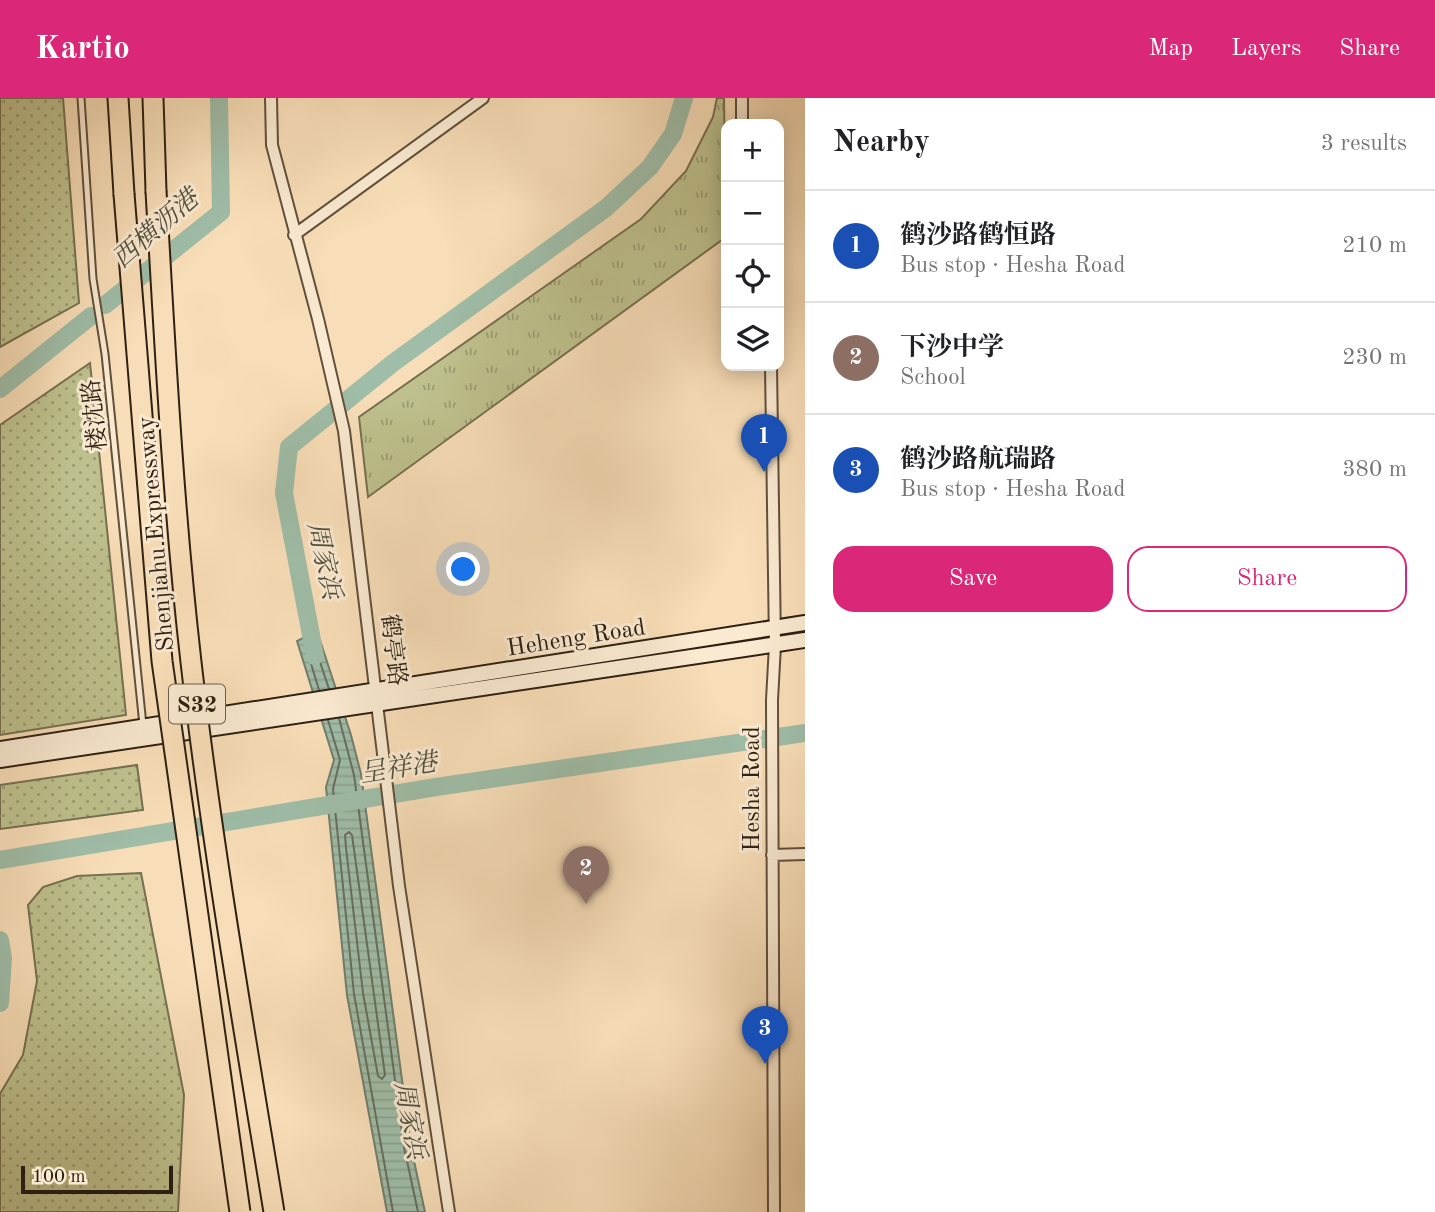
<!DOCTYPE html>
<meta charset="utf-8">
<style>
:root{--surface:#fff;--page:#f6f6f6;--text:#202124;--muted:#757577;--line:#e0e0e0;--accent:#db2777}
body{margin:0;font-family:"Old Standard TT","Noto Serif SC",serif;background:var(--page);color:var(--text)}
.controls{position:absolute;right:21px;top:21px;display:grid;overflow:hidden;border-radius:14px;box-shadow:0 4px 18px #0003}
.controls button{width:63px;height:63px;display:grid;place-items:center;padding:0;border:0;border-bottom:2px solid var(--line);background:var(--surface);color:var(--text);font:35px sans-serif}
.scale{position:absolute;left:21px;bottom:18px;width:152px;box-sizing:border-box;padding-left:7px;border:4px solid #2e2013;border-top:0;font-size:19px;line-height:24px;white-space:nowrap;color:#2e2013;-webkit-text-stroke:5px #faead1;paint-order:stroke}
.you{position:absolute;left:464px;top:472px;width:24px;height:24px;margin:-18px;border:5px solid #fff;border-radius:50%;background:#1a73e8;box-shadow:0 0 0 10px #1a73e833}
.badge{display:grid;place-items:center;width:46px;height:46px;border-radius:50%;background:var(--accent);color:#fff;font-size:23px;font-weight:700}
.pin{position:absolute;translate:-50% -58px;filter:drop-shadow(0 2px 4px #0008)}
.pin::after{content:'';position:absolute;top:37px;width:24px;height:21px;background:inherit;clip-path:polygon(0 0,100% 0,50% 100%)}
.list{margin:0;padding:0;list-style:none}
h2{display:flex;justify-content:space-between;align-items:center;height:91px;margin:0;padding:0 28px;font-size:30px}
h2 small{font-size:23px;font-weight:400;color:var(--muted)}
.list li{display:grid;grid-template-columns:46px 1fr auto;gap:21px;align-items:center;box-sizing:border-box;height:112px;padding:0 28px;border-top:2px solid var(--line)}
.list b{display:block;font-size:26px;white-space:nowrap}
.list p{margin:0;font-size:23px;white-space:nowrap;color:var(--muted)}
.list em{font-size:23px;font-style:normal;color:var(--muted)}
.actions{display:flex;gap:14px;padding:21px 28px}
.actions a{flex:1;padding:16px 0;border:2px solid var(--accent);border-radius:21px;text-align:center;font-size:24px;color:var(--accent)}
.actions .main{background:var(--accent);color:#fff}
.icon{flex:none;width:38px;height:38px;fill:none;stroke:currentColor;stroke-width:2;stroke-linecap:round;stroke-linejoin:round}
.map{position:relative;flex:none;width:805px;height:1114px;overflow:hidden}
header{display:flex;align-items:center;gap:42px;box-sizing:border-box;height:98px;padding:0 35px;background:var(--accent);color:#fff}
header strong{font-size:33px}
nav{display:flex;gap:38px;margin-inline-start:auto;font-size:24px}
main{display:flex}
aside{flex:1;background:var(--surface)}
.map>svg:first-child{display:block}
</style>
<header>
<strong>Kartio</strong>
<nav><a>Map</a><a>Layers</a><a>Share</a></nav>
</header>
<main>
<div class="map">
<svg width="805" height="1114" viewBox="0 0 805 1114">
<defs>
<pattern id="grass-tufts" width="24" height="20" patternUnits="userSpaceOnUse" patternTransform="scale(1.75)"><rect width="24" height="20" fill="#bec18e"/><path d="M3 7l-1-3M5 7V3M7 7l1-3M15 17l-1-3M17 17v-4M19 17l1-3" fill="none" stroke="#9b9c73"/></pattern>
<pattern id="park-dots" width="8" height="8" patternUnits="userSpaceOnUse" patternTransform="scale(1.75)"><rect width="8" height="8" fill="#bec18e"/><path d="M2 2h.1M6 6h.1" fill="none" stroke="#9b9c73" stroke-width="1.8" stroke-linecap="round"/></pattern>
<pattern id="water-rules" width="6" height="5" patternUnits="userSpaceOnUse" patternTransform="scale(1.75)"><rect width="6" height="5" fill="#9fbda8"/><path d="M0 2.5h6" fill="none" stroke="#89a290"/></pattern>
</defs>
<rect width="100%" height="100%" fill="#f8deb8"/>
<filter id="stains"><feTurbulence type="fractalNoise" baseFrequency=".00286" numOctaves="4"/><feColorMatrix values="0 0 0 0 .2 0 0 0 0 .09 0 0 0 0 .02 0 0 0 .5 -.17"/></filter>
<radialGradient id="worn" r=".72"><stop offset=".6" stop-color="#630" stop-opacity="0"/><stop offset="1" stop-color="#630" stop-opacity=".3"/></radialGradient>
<path fill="url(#grass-tufts)" stroke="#767050" stroke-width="2" d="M717 0H724L726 139 368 399 359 319 641 121 686 73 713 19Z"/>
<path fill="url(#park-dots)" stroke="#767050" stroke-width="2" d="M0 0H63L79 205 0 249Z
M90 265 126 617 0 637V327Z
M137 667 143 712 0 731V687Z
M141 775 184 997 178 1114H0V996L23 957 37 883 28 807 43 789 77 778Z"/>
<path fill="url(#water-rules)" stroke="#727e6c" stroke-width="2" d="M317 533 351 637 361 676 411 1049 425 1114H387L347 897 326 689 334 662 297 543Z"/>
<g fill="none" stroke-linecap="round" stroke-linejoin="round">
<path stroke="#666e5e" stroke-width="2" d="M319 592 306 549 310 544 314 546 329 591
M339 620 354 677 404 1049 418 1114
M328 622 340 662 333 691 354 896 393 1114
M349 734 352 737 385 977 382 981 378 978 363 895 346 750 345 737Z"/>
<path stroke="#9fbda8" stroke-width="18" d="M105 207 221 114 219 0
M0 291 91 218
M315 558 284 395 289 349 393 265 606 110 650 69 673 36 684 0
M0 762 436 689 805 635
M0 842 3 860 0 905"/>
<g stroke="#60503c" stroke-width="9">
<path id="lane" d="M81 0 93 181 105 256 143 627"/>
</g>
<g stroke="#60503c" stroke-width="14">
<path id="street" d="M271 0 272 47 318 221 344 333 399 788 449 1114
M742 26V0
M294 137 483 0
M771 268 775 547 772 602 774 1114
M772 757 805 756"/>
</g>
<g stroke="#2e2013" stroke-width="18">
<path id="secondary" d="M0 651 805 525
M0 662 805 542"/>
</g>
<g stroke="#2e2013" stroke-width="23">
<path id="highway" d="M118 0 124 96
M153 0 156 93"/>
</g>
<use href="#lane" stroke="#faead1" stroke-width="5"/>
<use href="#street" stroke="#faead1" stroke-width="10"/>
<use href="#secondary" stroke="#faead1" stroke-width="14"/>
<use href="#highway" stroke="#f8deb8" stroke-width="19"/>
<g stroke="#2e2013" stroke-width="23" stroke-linecap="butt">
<path id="highway-bridge" d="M156 93C165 250 173 407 191 564 212 748 244 931 274 1114
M124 96 162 563 240 1114"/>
</g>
<use href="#highway-bridge" stroke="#f8deb8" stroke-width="19"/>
</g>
<g text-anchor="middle" stroke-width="6" stroke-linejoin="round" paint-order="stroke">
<rect fill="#faead1" stroke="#6b5d4c" stroke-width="2" x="169" y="586.5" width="56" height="39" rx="5"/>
<g font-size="23" font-weight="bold" fill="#2e2013">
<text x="197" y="614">S32</text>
</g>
<g font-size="24" fill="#2e2013" stroke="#faead1">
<text transform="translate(94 317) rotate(-96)" y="8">楼沈路</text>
<text transform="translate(155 436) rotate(-95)" y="8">Shenjiahu Expressway</text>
<text transform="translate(576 539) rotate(-9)" y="8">Heheng Road</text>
<text transform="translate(394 552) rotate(83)" y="8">鹤亭路</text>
<text transform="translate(751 691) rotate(-90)" y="8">Hesha Road</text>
</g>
<g font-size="26" font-style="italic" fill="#504f40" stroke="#faead1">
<text transform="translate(155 130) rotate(-41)" y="9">西横沥港</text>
<text transform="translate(325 462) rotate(78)" y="9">周家浜</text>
<text transform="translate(398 669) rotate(-9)" y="9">呈祥港</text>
<text transform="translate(411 1022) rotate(80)" y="9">周家浜</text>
</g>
</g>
<rect width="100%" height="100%" filter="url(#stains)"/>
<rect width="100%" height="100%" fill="url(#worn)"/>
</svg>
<div class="controls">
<button>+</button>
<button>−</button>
<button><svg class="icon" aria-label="locate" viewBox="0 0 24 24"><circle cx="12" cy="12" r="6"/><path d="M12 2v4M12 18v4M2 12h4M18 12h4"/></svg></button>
<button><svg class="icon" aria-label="layers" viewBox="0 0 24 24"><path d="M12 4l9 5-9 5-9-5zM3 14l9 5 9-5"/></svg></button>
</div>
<div class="scale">100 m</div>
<div class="you"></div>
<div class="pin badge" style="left:764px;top:374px;background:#1a4fb4">1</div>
<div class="pin badge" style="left:586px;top:806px;background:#8d6e63">2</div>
<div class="pin badge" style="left:765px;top:966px;background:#1a4fb4">3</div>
</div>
<aside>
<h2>Nearby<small>3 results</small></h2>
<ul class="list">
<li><span class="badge" style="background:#1a4fb4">1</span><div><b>鹤沙路鹤恒路</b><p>Bus stop · Hesha Road</p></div><em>210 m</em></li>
<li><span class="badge" style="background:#8d6e63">2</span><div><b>下沙中学</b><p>School</p></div><em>230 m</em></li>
<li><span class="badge" style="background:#1a4fb4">3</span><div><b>鹤沙路航瑞路</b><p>Bus stop · Hesha Road</p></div><em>380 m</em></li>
</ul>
<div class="actions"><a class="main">Save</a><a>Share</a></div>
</aside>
</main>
